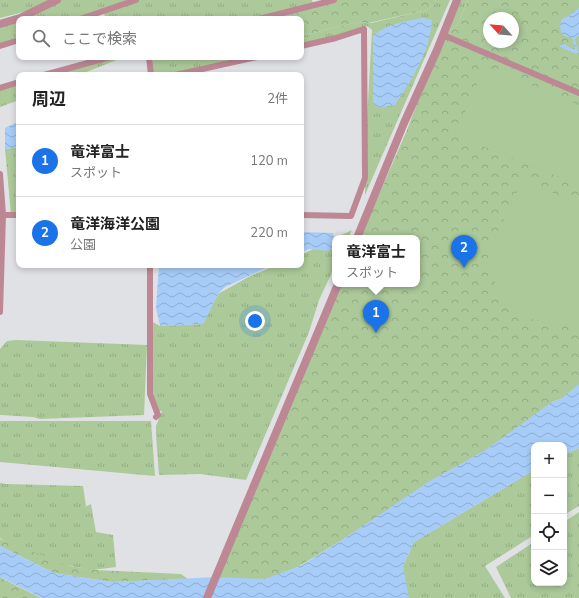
<!DOCTYPE html>
<html lang="ja">
<meta charset="utf-8">
<style>
:root{--surface:#fff;--page:#f2f2f2;--text:#222;--muted:#767676;--line:#e0e0e0;--accent:#1a73e8}
body{margin:0;font-family:"Nunito Sans","Noto Sans JP",sans-serif;background:var(--page);color:var(--text)}
.controls{position:absolute;right:12px;bottom:12px;display:grid;overflow:hidden;border-radius:8px;box-shadow:0 2px 6px #0003}
.controls button{width:36px;height:36px;display:grid;place-items:center;padding:0;border:0;border-bottom:1px solid var(--line);background:var(--surface);color:var(--text);font:20px sans-serif}
.compass{position:absolute;left:483px;top:12px;width:36px;height:36px;border-radius:50%;background:var(--surface);box-shadow:0 2px 6px #0003;rotate:296deg}
.you{position:absolute;left:255px;top:321px;width:14px;height:14px;margin:-10px;border:3px solid #fff;border-radius:50%;background:#1a73e8;box-shadow:0 0 0 6px #1a73e833}
.badge{display:grid;place-items:center;width:26px;height:26px;border-radius:50%;background:var(--accent);color:#fff;font-size:13px;font-weight:700}
.pin{position:absolute;translate:-50% -33px;filter:drop-shadow(0 1px 2px #0008)}
.pin::after{content:'';position:absolute;top:21px;width:14px;height:12px;background:inherit;clip-path:polygon(0 0,100% 0,50% 100%)}
.popup{position:absolute;left:332px;top:235px;width:88px;height:52px;box-sizing:border-box;display:grid;place-content:center;border-radius:8px;background:var(--surface);filter:drop-shadow(0 1px 3px #0005);font-size:13px;white-space:nowrap;color:var(--muted)}
.popup b{font-size:15px;color:var(--text)}
.popup::after{content:'';position:absolute;left:50%;top:100%;margin-left:-8px;border:8px solid transparent;border-top-color:var(--surface)}
.list{margin:0;padding:0;list-style:none}
h2{display:flex;justify-content:space-between;align-items:center;height:52px;margin:0;padding:0 16px;font-size:17px}
h2 small{font-size:13px;font-weight:400;color:var(--muted)}
.list li{display:grid;grid-template-columns:26px 1fr auto;gap:12px;align-items:center;box-sizing:border-box;height:72px;padding:0 16px;border-top:1px solid var(--line)}
.list b{display:block;font-size:15px;white-space:nowrap}
.list p{margin:0;font-size:13px;white-space:nowrap;color:var(--muted)}
.list em{font-size:13px;font-style:normal;color:var(--muted)}
.icon{flex:none;width:22px;height:22px;fill:none;stroke:currentColor;stroke-width:2;stroke-linecap:round;stroke-linejoin:round}
.map{position:relative;flex:none;width:579px;height:598px;overflow:hidden}
.search{position:absolute;background:var(--surface);box-shadow:0 2px 6px #0003;left:16px;top:16px;width:288px;height:44px;display:flex;align-items:center;gap:10px;box-sizing:border-box;padding:0 14px;border-radius:8px;color:var(--muted);font-size:15px}
.panel{position:absolute;background:var(--surface);box-shadow:0 2px 6px #0003;left:16px;top:72px;width:288px;height:196px;border-radius:8px}
.map>svg:first-child{display:block}
</style>
<div class="map">
<svg width="579" height="598" viewBox="0 0 579 598">
<defs>
<pattern id="grass-tufts" width="24" height="20" patternUnits="userSpaceOnUse"><rect width="24" height="20" fill="#abc999"/><path d="M3 7l-1-3M5 7V3M7 7l1-3M15 17l-1-3M17 17v-4M19 17l1-3" fill="none" stroke="#92ab83"/></pattern>
<pattern id="forest-crowns" width="20" height="18" patternUnits="userSpaceOnUse"><rect width="20" height="18" fill="#abc999"/><path d="M2 6a3 3 0 1 1 6 0M12 15a3 3 0 1 1 6 0" fill="none" stroke="#92ab83"/></pattern>
<pattern id="water-waves" width="16" height="10" patternUnits="userSpaceOnUse"><rect width="16" height="10" fill="#a7ccf8"/><path d="M0 5q4-4 8 0t8 0" fill="none" stroke="#8eaed3"/></pattern>
</defs>
<rect width="100%" height="100%" fill="#e0e1e4"/>
<path fill="url(#grass-tufts)" d="M0 0H307L309 6 257 19H105L104 11 80 19H19V40L0 46V25L31 10 0 18Z
M436 0H450L365 195V155L372 30 367 26 301 46V36L358 22 371 23 427 10 435 3Z
M456 0H468L457 25 443 35Z
M112 57H124L79 75H46Z
M152 57H256L170 75H151Z
M19 83V100L0 107V88Z
M19 147V215H11L5 149Z
M352 230 348 238H335V266L319 300 309 332 246 480 200 474 159 475 156 435V426L162 411H156L151 398V321L160 326 203 324 218 294 252 275 277 265H301V255Z
M16 340 147 345 144 415 40 419 33 417 0 415V349L7 341Z
M0 421H151L155 476 0 462Z
M579 448V506L564 515V455Z
M534 470V535L485 566 505 598H406L403 566 414 542Z
M0 483 6 484 83 486 86 506 83 508 91 504 96 532 113 535 116 567 93 570 66 565 8 543 0 538Z
M579 512V598H511L496 567 534 542V583H564V522Z"/>
<path fill="url(#forest-crowns)" fill-rule="evenodd" d="M307 0H312L314 6 334 0H436L435 3 427 10 368 23 358 22 301 36V19H258L309 5Z
M468 0H579V386L561 399 552 402 550 407 482 453 438 477 373 521 291 571 265 579H216L340 284H417V238H360L407 130 443 35 457 25ZM489 18H513V42H489Z
M0 539 70 566 96 570 181 574 188 579 112 582 54 573 0 546Z
M0 577 5 580 41 598H0Z"/>
<path fill="#abc999" d="M485 66 579 105V185L455 135Z
M523 179 579 205V323L577 325C543 324 530 320 500 305L492 271V244Z"/>
<path fill="url(#water-waves)" d="M579 8V35L575 39 579 54H577L560 47 561 43H564L570 48 575 49 572 37C560 38 558 29 562 19L567 17Z
M423 18 432 20C430 52 412 79 395 105L379 108 373 103V36C385 24 407 21 423 18Z
M19 121V147L5 149V128Z
M301 232 333 233 335 245 329 251 309 249 301 252Z
M159 265H272L225 287 218 294 203 324 160 326 156 308Z
M579 384V448L564 455V445H534V470L414 542 403 566 409 598H42L0 577V546L54 573 112 582 217 577 265 579 302 565 345 538 428 482 487 449 552 402 561 399Z"/>
<g fill="none" stroke-linecap="round" stroke-linejoin="round">
<path stroke="#bd8794" stroke-width="6" d="M80 19 136 0
M259 19 334 0
M443 35 579 93
M0 46 19 40
M301 46 336 38 364 29 365 178 351 216 301 215
M149 57 151 75
M44 75 110 57
M175 75 257 57
M0 88 19 82
M0 174 3 215 0 312
M3 215H19
M150 265V394L158 415 156 417"/>
<path stroke="#bd8794" stroke-width="8" d="M0 24 20 18 57 0
M357 238 404 123 437 50 457 0
M207 598 338 284"/>
</g>
</svg>
<div class="controls">
<button>+</button>
<button>−</button>
<button><svg class="icon" aria-label="locate" viewBox="0 0 24 24"><circle cx="12" cy="12" r="6"/><path d="M12 2v4M12 18v4M2 12h4M18 12h4"/></svg></button>
<button><svg class="icon" aria-label="layers" viewBox="0 0 24 24"><path d="M12 4l9 5-9 5-9-5zM3 14l9 5 9-5"/></svg></button>
</div>
<svg class="compass" viewBox="-18 -18 36 36"><path d="M0-13l5 13h-10z" fill="#e53935"/><path d="M0 13l5-13h-10z" fill="#767676"/></svg>
<div class="you"></div>
<div class="pin badge" style="left:376px;top:333px">1</div>
<div class="popup"><b>竜洋富士</b>スポット</div>
<div class="pin badge" style="left:464px;top:268px">2</div>
<div class="search"><svg class="icon" aria-label="search" viewBox="0 0 24 24"><circle cx="10" cy="10" r="6"/><path d="M15 15l6 6"/></svg>ここで検索</div>
<section class="panel">
<h2>周辺<small>2件</small></h2>
<ul class="list">
<li><span class="badge">1</span><div><b>竜洋富士</b><p>スポット</p></div><em>120 m</em></li>
<li><span class="badge">2</span><div><b>竜洋海洋公園</b><p>公園</p></div><em>220 m</em></li>
</ul>
</section>
</div>
